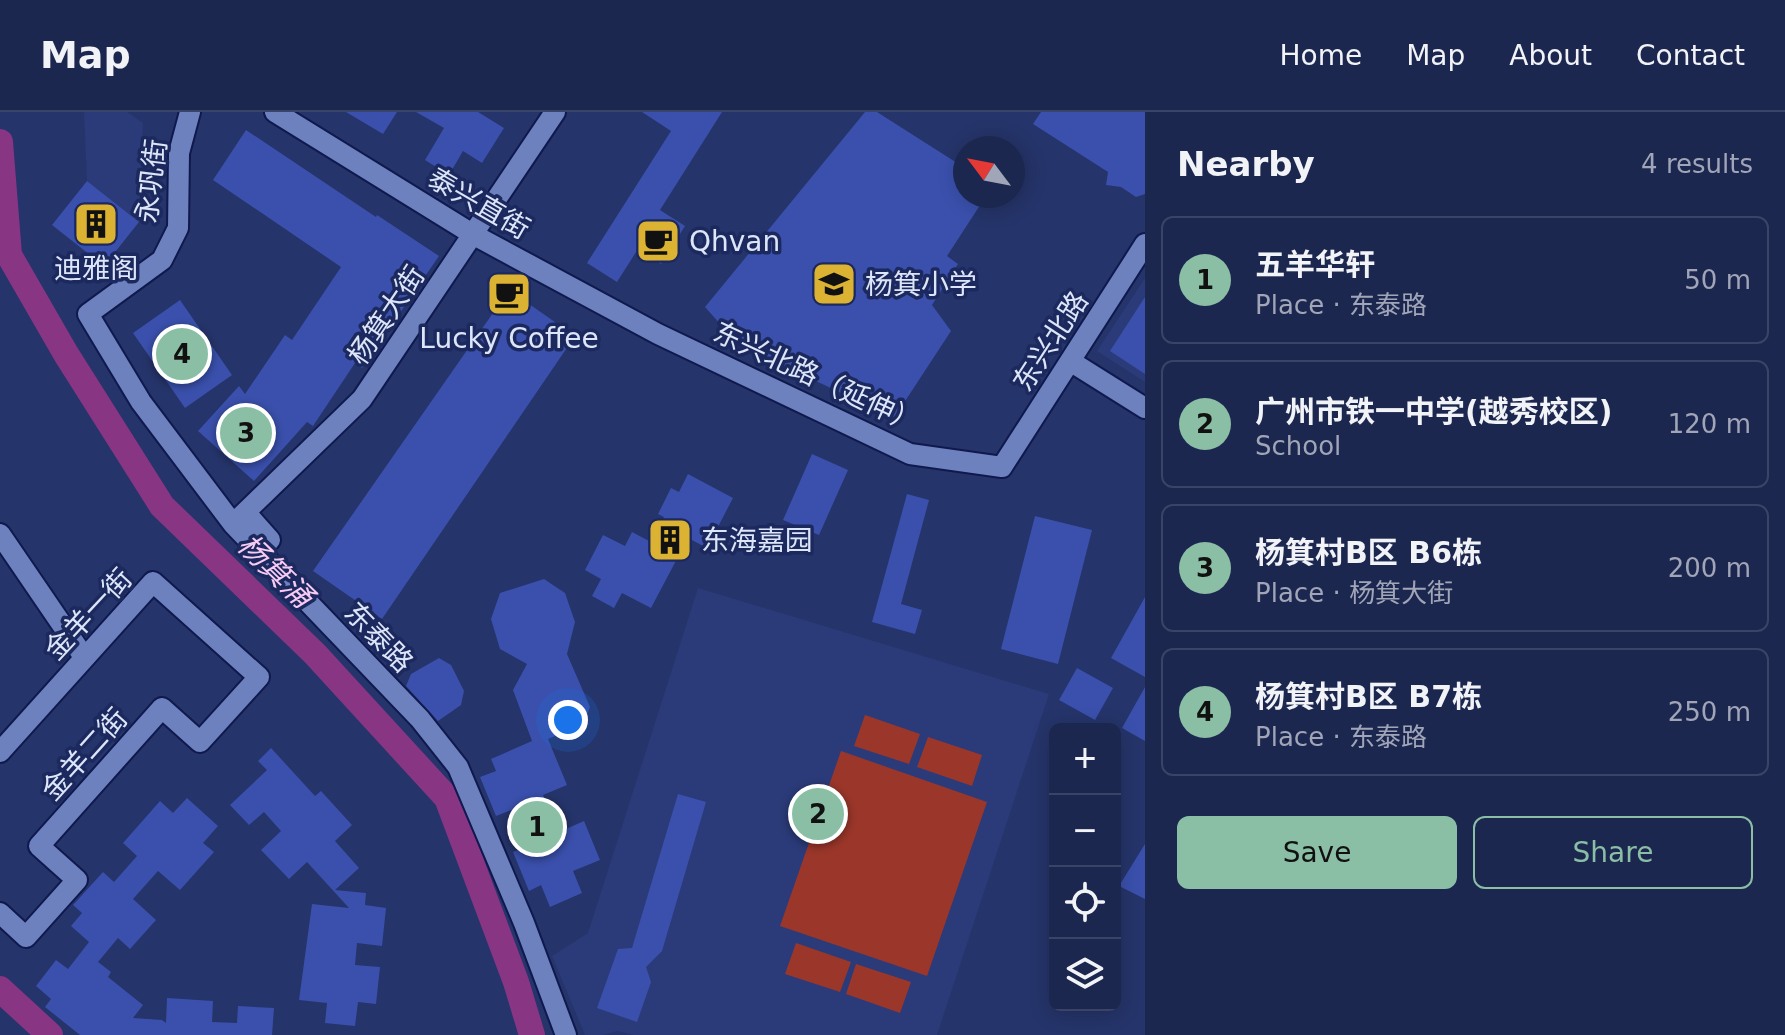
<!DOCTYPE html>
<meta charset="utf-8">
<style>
:root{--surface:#1c2750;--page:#29335a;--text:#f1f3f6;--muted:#a0a5b7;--line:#3a4467;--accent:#8abfa5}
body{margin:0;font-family:"DejaVu Sans","Noto Sans SC",sans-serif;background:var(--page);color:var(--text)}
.controls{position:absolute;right:24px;bottom:24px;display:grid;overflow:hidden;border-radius:12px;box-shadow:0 4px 20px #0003}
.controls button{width:72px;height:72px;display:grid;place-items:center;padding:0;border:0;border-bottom:2px solid var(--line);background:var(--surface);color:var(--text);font:40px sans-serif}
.compass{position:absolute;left:953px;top:24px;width:72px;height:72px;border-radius:50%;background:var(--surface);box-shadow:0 4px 20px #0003;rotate:302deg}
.you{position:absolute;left:568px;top:608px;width:28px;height:28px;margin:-20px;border:6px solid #fff;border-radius:50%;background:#1a73e8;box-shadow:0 0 0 12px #1a73e833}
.badge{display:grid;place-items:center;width:52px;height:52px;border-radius:50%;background:var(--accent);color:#111;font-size:26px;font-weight:700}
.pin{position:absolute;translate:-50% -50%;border:4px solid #fff;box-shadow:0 2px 8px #0006}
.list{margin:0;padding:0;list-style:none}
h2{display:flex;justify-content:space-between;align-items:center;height:104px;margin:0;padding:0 32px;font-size:34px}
h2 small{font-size:26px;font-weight:400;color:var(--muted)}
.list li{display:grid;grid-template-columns:52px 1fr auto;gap:24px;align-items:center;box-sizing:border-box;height:128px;margin:0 16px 16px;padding:0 16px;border:2px solid var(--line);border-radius:12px}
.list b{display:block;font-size:30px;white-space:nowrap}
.list p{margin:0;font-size:26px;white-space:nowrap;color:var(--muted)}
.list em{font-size:26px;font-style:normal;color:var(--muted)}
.actions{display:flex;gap:16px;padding:24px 32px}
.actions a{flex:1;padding:18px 0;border:2px solid var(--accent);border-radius:12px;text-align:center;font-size:28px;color:var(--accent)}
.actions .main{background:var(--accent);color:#111}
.icon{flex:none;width:44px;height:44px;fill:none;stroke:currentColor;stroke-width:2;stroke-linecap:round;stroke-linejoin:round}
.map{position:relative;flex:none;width:1145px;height:923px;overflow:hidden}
header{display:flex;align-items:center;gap:48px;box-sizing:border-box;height:112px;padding:0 40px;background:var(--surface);border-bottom:2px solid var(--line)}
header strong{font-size:38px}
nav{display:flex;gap:44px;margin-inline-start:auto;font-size:28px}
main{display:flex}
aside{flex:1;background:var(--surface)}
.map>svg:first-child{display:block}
</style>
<header>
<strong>Map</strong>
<nav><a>Home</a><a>Map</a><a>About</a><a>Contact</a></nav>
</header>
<main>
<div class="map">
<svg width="1145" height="923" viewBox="0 0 1145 923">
<rect width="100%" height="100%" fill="#25346a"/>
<path fill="#2b3b79" d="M84 0H127L143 11 139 110 87 69Z
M1145 166V270L1097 239Z
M698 476 1049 582 937 923H634L617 919 603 923H585L552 844 588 821Z"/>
<path fill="#9b362a" d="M865 603 920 622 909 652 854 634Z
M928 625 982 643 972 674 917 655Z
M841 639 987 690 927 864 780 814Z
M796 831 851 850 840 880 785 862Z
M856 852 911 870 900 901 846 882Z"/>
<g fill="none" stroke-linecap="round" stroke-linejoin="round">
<path stroke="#883584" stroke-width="26" d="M0 30 9 143 66 242 162 394 315 542 447 686 516 870 532 923
M0 877 50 923"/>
</g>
<path fill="#3a50ac" d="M346 0H397L383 22Z
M416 0H478L504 16 482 51 463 39 449 63 425 48 444 16Z
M642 0H722L660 98 685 114 661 152 638 137 617 170 587 151 671 19Z
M865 0H877L965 56V84H986L947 144 958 152 932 193 951 219 894 306 738 232 705 195Z
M1041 0H1145V82L1136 85 1121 75 1106 73 1108 60 1033 12Z
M246 18 376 105 377 103 439 144 362 256 355 251 313 314 307 310 254 369 198 319 239 274 245 282 285 223 292 228 341 155 213 68Z
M87 69 139 110 104 154 52 113Z
M509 178 575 224 382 507 313 459Z
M1145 185V262L1110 239Z
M180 188 232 263 185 296 133 221Z
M812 342 848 358 819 423 783 408Z
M688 362 733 386 707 436 688 426 651 496 622 481 614 496 592 484 601 467 585 458 603 423 625 434 632 420 651 430 664 405 658 402 671 376 679 380Z
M907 382 929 388 901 492 922 498 915 522 872 510Z
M1035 404 1092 418 1058 552 1001 537Z
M544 467 565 481 575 510 567 542 590 595 583 612 548 627 567 673 543 683 559 720 584 709 600 748 573 759 582 781 550 795 541 773 529 779 513 740 526 734 511 698 496 704 480 665 496 659 491 647 532 629 513 578 527 552 500 537 491 507 500 481Z
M1145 485V565L1111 546Z
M439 546 451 553 464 579 461 593 438 609 406 574 411 562Z
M1077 556 1113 576 1095 608 1059 588Z
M1145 575V629L1122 616Z
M271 636 315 684 321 679 352 713 335 729 359 756 335 778 366 781 365 793 386 796 382 834 357 831 355 853 380 855 376 892 358 890 355 914 325 911 327 891 299 888 312 792 349 796 307 750 289 767 261 738 281 719 264 700 249 713 230 693 267 658 258 649Z
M678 682 706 690 662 839 646 855 651 870 637 910 597 896 618 837 632 836Z
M187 686 218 714 203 731 214 740 180 778 158 759 133 787 156 808 130 837 118 826 98 850 111 860 108 865 143 893 133 906 162 908 166 911 167 886 213 889 212 910 237 911 238 894 274 896 272 923H80L45 895 51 887 36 874 56 848 68 857 89 830 71 814 82 801 73 793 103 760 114 770 137 744 123 731 160 689 173 701Z
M1145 732V787L1119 774Z"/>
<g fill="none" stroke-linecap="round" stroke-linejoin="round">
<g stroke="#0f194d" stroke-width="24">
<path id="minor" d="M190 0 179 41 178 116 162 148 88 202 141 290 233 412 420 607 458 655 524 811 566 923
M275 0 474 123 658 222 910 342 1002 355 1145 132
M1070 249 1145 296
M247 402 270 428
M233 412 362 287 555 0
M0 422 84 545
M0 640 153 470 259 565 200 630 162 596 39 734 77 768 26 825 0 801"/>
</g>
<use href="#minor" stroke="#6d81be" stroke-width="20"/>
</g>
<defs>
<g id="building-square" transform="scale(2.3)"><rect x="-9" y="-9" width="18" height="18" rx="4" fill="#dcb233" stroke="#1c295e"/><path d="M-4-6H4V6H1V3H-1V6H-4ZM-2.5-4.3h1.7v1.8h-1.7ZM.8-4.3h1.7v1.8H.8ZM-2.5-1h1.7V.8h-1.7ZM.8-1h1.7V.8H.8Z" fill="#111"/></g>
<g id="cafe-square" transform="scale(2.3)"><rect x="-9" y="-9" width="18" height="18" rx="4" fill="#dcb233" stroke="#1c295e"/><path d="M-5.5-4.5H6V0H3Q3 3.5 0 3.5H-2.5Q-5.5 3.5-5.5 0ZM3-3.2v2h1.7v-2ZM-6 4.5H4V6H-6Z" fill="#111"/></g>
<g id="school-square" transform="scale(2.3)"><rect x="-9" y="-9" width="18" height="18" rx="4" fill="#dcb233" stroke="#1c295e"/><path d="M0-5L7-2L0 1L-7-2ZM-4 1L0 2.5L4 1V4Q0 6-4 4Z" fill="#111"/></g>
</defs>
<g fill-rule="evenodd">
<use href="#building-square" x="96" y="112"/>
<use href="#cafe-square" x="658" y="129"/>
<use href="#school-square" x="834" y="172"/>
<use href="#cafe-square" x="509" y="182"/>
<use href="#building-square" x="670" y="428"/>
</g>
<g text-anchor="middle" stroke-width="7" stroke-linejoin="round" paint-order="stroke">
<g font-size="28" fill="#dde5f9" stroke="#1c295e">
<text transform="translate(151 69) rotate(-83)" y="10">永巩街</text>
<text transform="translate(479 91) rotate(30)" y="10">泰兴直街</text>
<text transform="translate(386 203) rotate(-56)" y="10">杨箕大街</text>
<text transform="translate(1050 229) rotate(-57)" y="10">东兴北路</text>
<text transform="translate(817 265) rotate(25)" y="10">东兴北路（延伸）</text>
<text transform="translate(88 502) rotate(-47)" y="10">金羊一街</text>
<text transform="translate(379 525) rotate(46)" y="10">东泰路</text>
<text transform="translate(84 642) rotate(-48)" y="10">金羊二街</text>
</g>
<g font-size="28" fill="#dde5f9" stroke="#1c295e" text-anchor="start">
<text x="689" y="139">Qhvan</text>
<text x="96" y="166" text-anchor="middle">迪雅阁</text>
<text x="865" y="182">杨箕小学</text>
<text x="509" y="236" text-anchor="middle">Lucky Coffee</text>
<text x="701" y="438">东海嘉园</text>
</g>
<g font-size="30" font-style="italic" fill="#f8cbf3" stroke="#1c295e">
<text transform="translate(275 459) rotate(44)" y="10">杨箕涌</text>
</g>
</g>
</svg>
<div class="controls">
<button>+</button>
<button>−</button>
<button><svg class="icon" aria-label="locate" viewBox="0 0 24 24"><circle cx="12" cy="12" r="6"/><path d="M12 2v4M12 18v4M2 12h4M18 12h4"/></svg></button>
<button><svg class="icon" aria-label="layers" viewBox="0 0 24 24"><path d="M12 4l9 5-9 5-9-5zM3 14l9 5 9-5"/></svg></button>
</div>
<svg class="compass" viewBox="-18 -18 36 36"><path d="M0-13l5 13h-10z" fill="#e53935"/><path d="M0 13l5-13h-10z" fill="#a0a5b7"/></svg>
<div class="you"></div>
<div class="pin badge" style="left:537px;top:715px">1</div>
<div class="pin badge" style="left:818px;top:702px">2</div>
<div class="pin badge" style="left:246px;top:321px">3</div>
<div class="pin badge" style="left:182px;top:242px">4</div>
</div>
<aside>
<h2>Nearby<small>4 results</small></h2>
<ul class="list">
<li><span class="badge">1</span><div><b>五羊华轩</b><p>Place · 东泰路</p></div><em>50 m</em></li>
<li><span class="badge">2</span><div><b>广州市铁一中学(越秀校区)</b><p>School</p></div><em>120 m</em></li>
<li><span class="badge">3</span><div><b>杨箕村B区 B6栋</b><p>Place · 杨箕大街</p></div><em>200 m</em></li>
<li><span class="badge">4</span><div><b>杨箕村B区 B7栋</b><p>Place · 东泰路</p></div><em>250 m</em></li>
</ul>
<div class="actions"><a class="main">Save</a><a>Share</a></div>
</aside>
</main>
